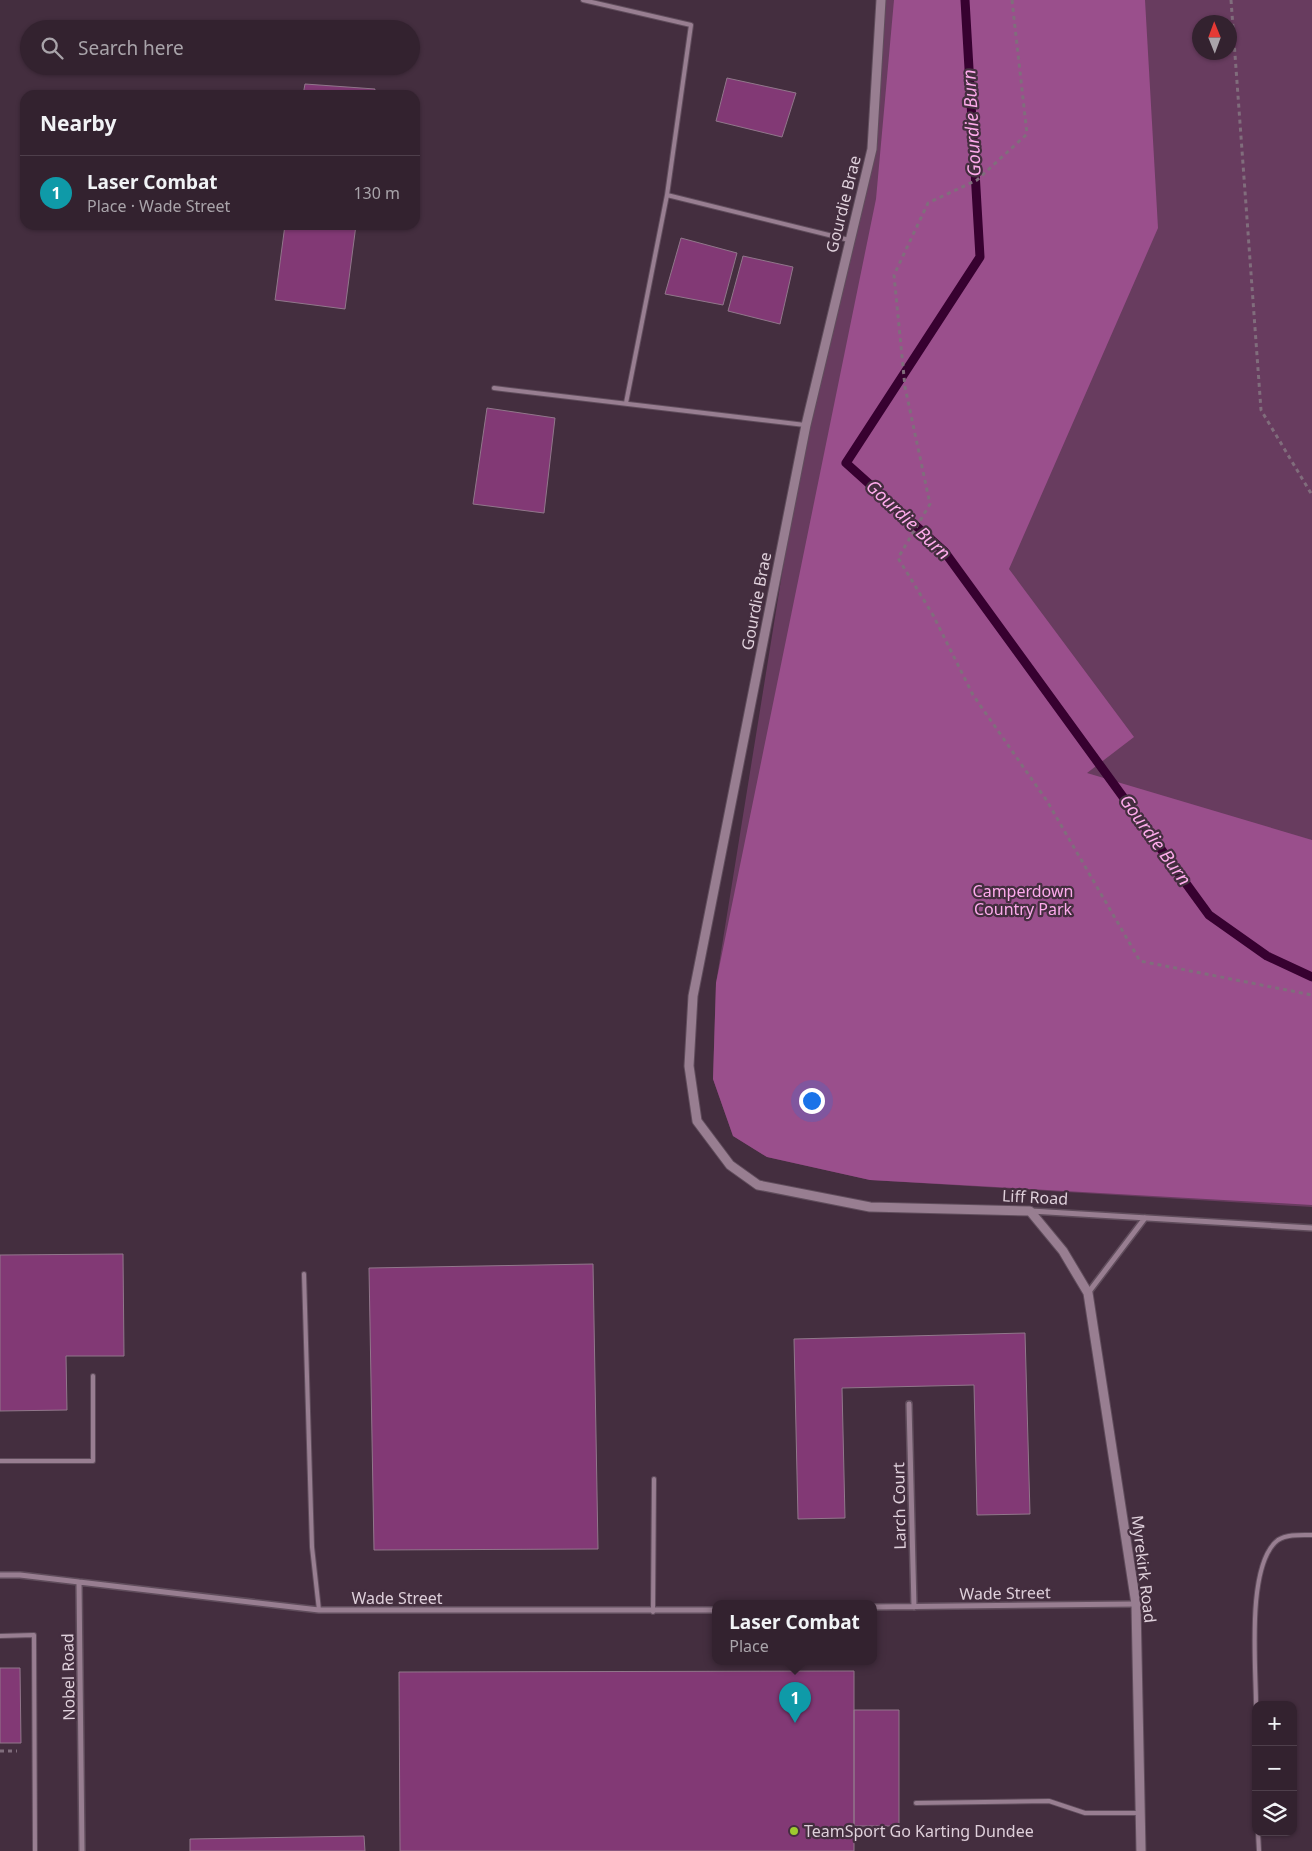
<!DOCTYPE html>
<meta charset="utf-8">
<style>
:root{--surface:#33222f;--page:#3e2f3b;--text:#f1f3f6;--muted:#a9a4aa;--line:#4e3f4b;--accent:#8bbbb9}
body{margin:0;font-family:"Noto Sans",sans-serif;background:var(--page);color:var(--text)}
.controls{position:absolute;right:15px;bottom:15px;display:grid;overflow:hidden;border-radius:10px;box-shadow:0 1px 4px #0004}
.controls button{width:45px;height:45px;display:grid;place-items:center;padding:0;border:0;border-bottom:1px solid var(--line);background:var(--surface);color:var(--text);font:25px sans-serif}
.compass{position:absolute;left:1192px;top:15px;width:45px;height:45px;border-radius:50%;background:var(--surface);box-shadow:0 1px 4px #0004;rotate:359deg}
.you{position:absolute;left:811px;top:1100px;width:18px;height:18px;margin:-12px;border:4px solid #fff;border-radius:50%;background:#1a73e8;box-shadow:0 0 0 8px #1a73e833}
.badge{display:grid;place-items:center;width:32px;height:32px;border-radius:50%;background:var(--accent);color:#fff;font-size:16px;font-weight:700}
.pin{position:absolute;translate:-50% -41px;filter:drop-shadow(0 1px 2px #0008)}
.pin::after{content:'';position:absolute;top:26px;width:18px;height:15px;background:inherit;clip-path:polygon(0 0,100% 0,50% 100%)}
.popup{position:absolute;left:712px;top:1600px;width:165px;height:65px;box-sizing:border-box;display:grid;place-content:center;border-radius:10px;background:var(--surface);filter:drop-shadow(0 1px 4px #0005);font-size:16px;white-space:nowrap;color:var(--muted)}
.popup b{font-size:19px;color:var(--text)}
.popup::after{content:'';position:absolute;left:50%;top:100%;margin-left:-10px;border:10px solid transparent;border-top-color:var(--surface)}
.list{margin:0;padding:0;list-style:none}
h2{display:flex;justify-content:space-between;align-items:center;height:65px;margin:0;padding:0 20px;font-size:21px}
h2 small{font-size:16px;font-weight:400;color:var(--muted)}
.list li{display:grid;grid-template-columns:32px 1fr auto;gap:15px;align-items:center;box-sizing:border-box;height:75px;padding:0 20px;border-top:1px solid var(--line)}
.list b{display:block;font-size:19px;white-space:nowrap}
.list p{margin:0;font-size:16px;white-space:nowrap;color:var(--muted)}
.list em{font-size:16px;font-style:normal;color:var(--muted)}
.icon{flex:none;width:28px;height:28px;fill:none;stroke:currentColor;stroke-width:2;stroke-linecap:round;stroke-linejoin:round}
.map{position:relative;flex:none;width:1312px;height:1851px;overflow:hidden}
.search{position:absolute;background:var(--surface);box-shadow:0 1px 4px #0004;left:20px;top:20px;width:400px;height:55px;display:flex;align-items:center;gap:12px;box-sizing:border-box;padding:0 18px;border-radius:28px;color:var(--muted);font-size:19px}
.panel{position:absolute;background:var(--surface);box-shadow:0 1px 4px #0004;left:20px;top:90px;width:400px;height:140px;border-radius:15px}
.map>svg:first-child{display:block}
</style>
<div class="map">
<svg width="1312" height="1851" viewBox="0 0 1312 1851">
<rect width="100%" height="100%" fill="#442e3f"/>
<path fill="#683c5f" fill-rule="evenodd" d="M881 0H1312V1207L870 1180 767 1157 733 1136 713 1079 716 983 806 425 872 149ZM1200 22H1230V52H1200Z"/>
<path fill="#9a4f8c" d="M894 0H1145L1158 228 1009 569 1134 737 1087 773 1312 840V1205L870 1180 767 1157 733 1136 713 1079 716 983 876 199Z"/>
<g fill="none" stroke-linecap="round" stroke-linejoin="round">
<path stroke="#370130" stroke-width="9" d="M965 0 980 257 846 463 944 551 1209 915 1267 956 1312 977"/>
</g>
<path fill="#823975" stroke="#91778b" d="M727 78 796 93 782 137 716 121Z
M305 84 375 89 374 95H303Z
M285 225H356L345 309 275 300Z
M681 238 737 253 723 305 665 294Z
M743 256 793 267 780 324 728 311Z
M487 408 555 418 544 513 473 504Z
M123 1254 124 1356H66L67 1410 0 1411V1255Z
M593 1264 598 1549 374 1550 369 1268Z
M1025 1333 1030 1514 977 1515 974 1385 842 1388 845 1518 798 1519 794 1339Z
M0 1668H20L21 1743H0Z
M854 1671V1851H400L399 1672Z
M854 1710H899V1826H854Z
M364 1836 365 1851H190V1839Z"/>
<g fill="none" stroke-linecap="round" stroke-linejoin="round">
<g stroke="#604d5c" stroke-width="6">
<path id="service" d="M583 0 691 25 667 195 849 240
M494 388 805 425
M626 403 667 195
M304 1274 312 1547 319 1610
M0 1461H93V1376
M653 1612 654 1479
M0 1636 34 1635 35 1851
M1256 1705C1256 1667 1246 1564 1278 1540 1287 1534 1301 1535 1312 1535
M916 1803 1049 1801 1085 1813H1140
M1258 1832 1259 1851"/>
</g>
<g stroke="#604d5c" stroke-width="8">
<path id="minor" d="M1031 1211 1312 1228
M1088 1293 1145 1218
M909 1404 914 1607
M0 1575H20L79 1582 82 1851
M79 1582 319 1610H716
M874 1607 1136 1604"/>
</g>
<g stroke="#604d5c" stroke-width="11">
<path id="tertiary" d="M881 0 872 149 806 425 693 996 689 1066 697 1121 730 1165 758 1185 870 1207 1030 1211 1063 1251 1088 1293 1136 1604 1141 1851"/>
</g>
<path stroke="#806d7c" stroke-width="3" stroke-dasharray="4 4" stroke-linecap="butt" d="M1012 0 1027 134 977 180 928 203 894 275 905 387 930 504 898 558 933 615 973 695 1047 801 1140 961 1312 995
M1231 0 1261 410 1312 495
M0 1751H17"/>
<use href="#service" stroke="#987e91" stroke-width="4"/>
<use href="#minor" stroke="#987e91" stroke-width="5"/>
<use href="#tertiary" stroke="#987e91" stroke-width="9"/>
</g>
<circle fill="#9eca2f" stroke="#442e3f" stroke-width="2" cx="794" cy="1831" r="5"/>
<g text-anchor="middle" stroke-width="4.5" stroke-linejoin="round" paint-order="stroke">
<g font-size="16" fill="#dfd0db" stroke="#442e3f">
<text transform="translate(843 204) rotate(-76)" y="6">Gourdie Brae</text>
<text transform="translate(756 601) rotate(-79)" y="6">Gourdie Brae</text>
<text transform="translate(1035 1197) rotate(3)" y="6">Liff Road</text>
<text transform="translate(899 1506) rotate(-91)" y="6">Larch Court</text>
<text transform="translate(1144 1569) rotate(83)" y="6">Myrekirk Road</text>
<text transform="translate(1005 1593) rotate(-1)" y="6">Wade Street</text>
<text x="397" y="1604">Wade Street</text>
<text transform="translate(68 1677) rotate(-91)" y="6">Nobel Road</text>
</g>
<g font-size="16" fill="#fdabec" stroke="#442e3f">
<text x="1023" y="897">Camperdown<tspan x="1023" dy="18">Country Park</tspan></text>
</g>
<g font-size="16" fill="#dfd0db" stroke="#442e3f" text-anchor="start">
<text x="804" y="1837">TeamSport Go Karting Dundee</text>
</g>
<g font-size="18" font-style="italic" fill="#fdabeb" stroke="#442e3f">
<text transform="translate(972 123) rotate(-93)" y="6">Gourdie Burn</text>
<text transform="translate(908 520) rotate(43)" y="6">Gourdie Burn</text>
<text transform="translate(1155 840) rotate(54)" y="6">Gourdie Burn</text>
</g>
</g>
</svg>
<div class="controls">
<button>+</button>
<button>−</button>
<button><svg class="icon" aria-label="layers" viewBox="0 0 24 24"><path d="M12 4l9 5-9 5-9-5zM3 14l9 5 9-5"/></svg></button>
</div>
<svg class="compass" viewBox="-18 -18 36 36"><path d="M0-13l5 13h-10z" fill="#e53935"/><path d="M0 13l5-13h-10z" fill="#a9a4aa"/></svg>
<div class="you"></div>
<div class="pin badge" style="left:795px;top:1723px;background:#0f9aa8">1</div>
<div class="popup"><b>Laser Combat</b>Place</div>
<div class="search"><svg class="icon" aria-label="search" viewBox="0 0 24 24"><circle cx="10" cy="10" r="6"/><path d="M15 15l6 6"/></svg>Search here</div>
<section class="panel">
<h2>Nearby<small></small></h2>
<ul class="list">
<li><span class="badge" style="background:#0f9aa8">1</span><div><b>Laser Combat</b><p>Place · Wade Street</p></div><em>130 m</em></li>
</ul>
</section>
</div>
